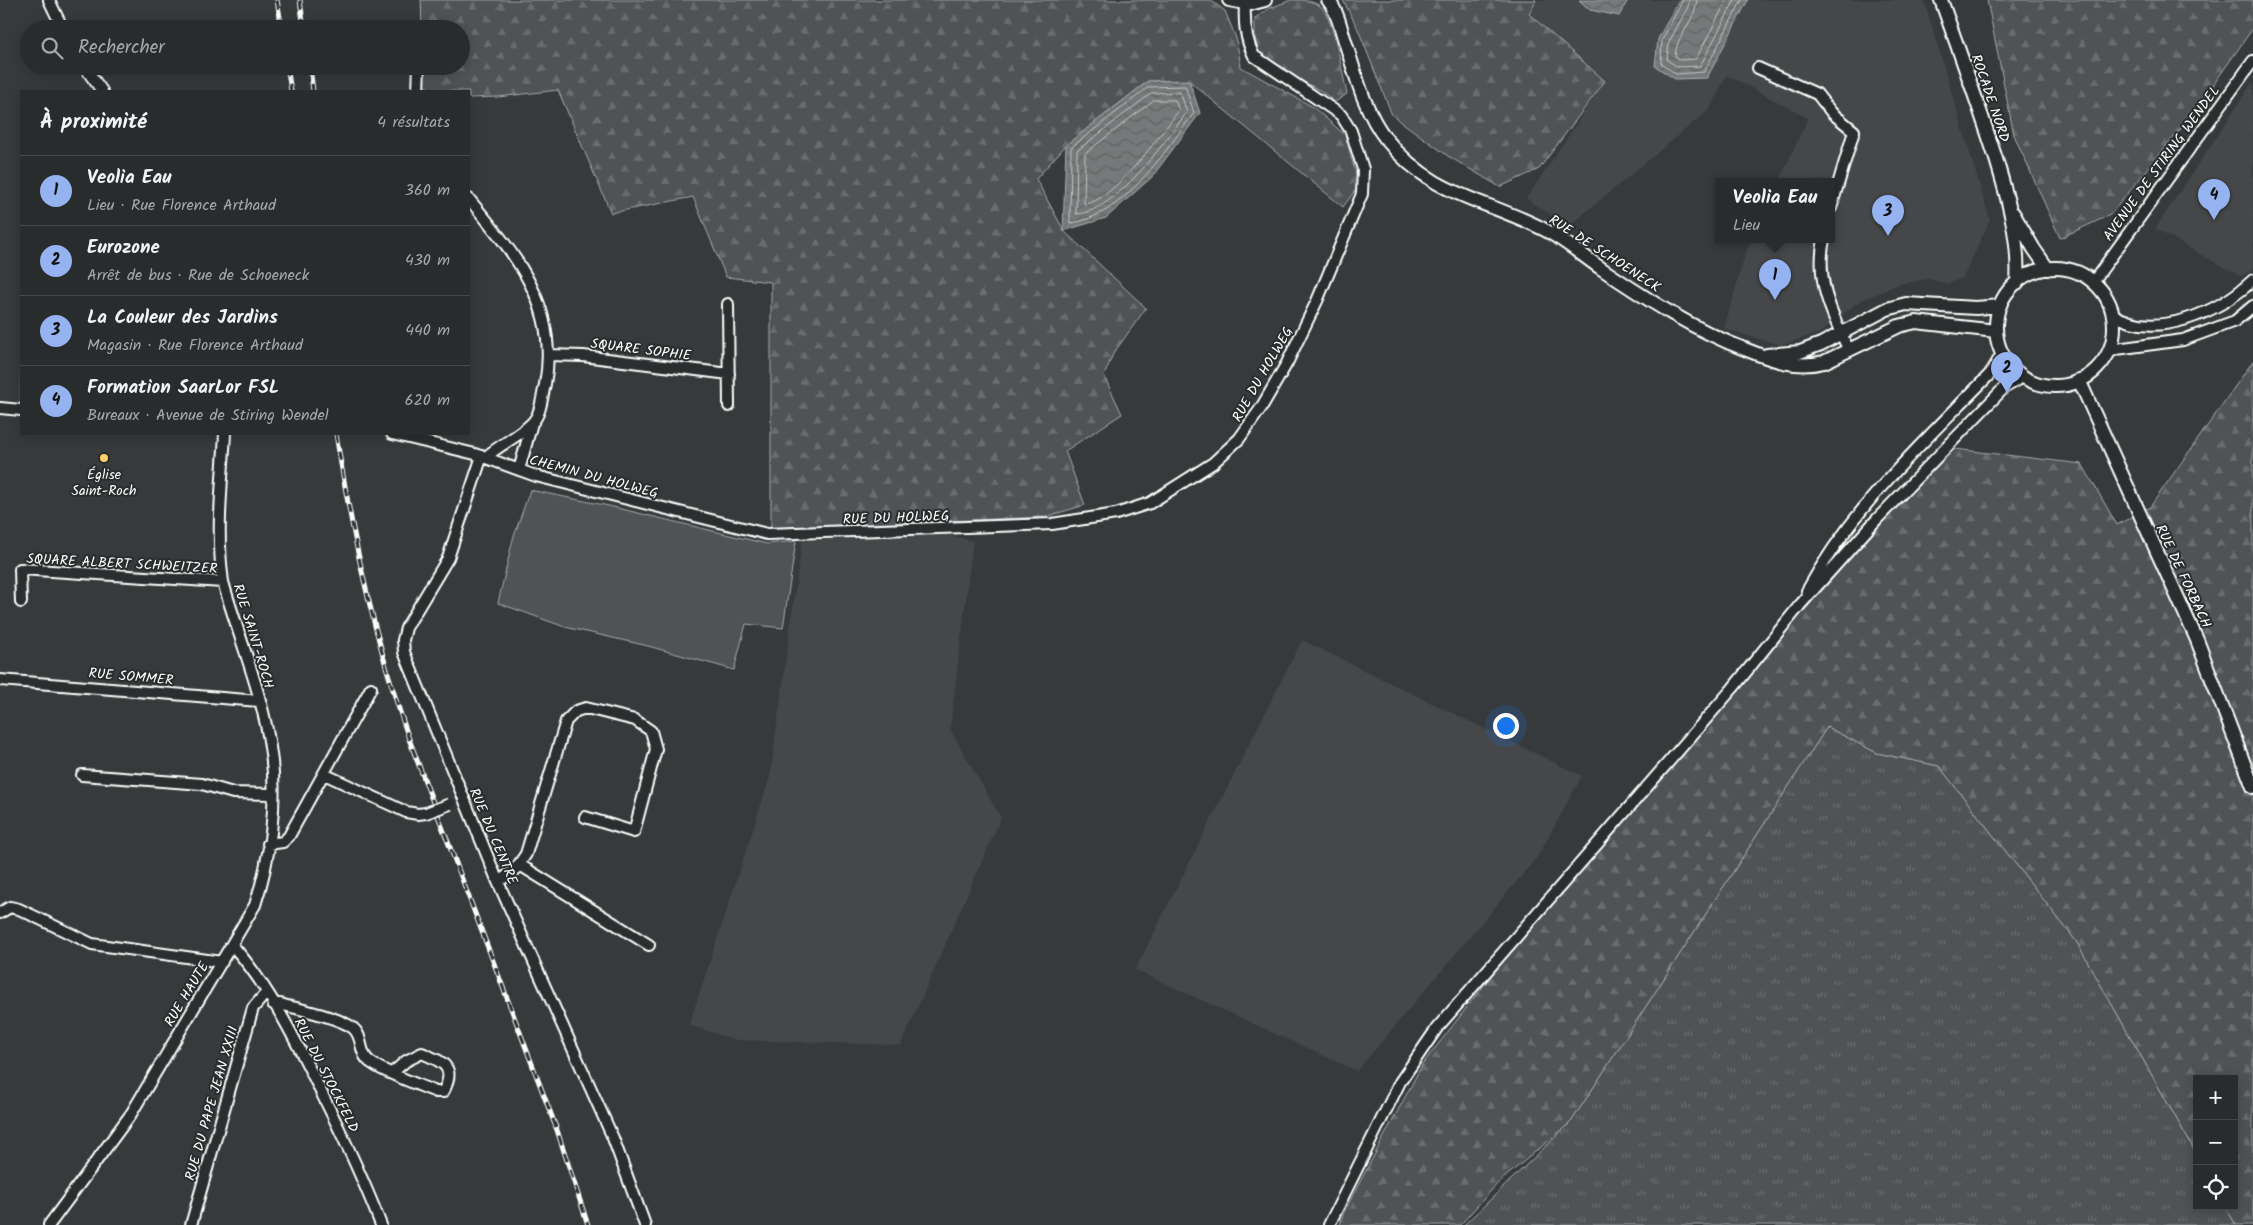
<!DOCTYPE html>
<html lang="fr">
<meta charset="utf-8">
<style>
:root{--surface:#292c2c;--page:#353838;--text:#f1f3f6;--muted:#a5a7a9;--line:#454848;--accent:#95b2f1}
body{margin:0;font-family:Kalam,sans-serif;background:var(--page);color:var(--text)}
.controls{position:absolute;right:15px;bottom:15px;display:grid;overflow:hidden;border-radius:0px;box-shadow:0 2px 12px #0003}
.controls button{width:45px;height:45px;display:grid;place-items:center;padding:0;border:0;border-bottom:1px solid var(--line);background:var(--surface);color:var(--text);font:25px sans-serif}
.you{position:absolute;left:1505px;top:725px;width:18px;height:18px;margin:-12px;border:4px solid #fff;border-radius:50%;background:#1a73e8;box-shadow:0 0 0 8px #1a73e833}
.badge{display:grid;place-items:center;width:32px;height:32px;border-radius:50%;background:var(--accent);color:#111;font-size:16px;font-weight:700}
.pin{position:absolute;translate:-50% -41px;filter:drop-shadow(0 1px 2px #0008)}
.pin::after{content:'';position:absolute;top:26px;width:18px;height:15px;background:inherit;clip-path:polygon(0 0,100% 0,50% 100%)}
.popup{position:absolute;left:1715px;top:178px;width:120px;height:65px;box-sizing:border-box;display:grid;place-content:center;border-radius:0px;background:var(--surface);filter:drop-shadow(0 1px 4px #0005);font-size:16px;white-space:nowrap;color:var(--muted)}
.popup b{font-size:19px;color:var(--text)}
.popup::after{content:'';position:absolute;left:50%;top:100%;margin-left:-10px;border:10px solid transparent;border-top-color:var(--surface)}
.list{margin:0;padding:0;list-style:none}
h2{display:flex;justify-content:space-between;align-items:center;height:65px;margin:0;padding:0 20px;font-size:21px}
h2 small{font-size:16px;font-weight:400;color:var(--muted)}
.list li{display:grid;grid-template-columns:32px 1fr auto;gap:15px;align-items:center;box-sizing:border-box;height:70px;padding:0 20px;border-top:1px solid var(--line)}
.list b{display:block;font-size:19px;white-space:nowrap}
.list p{margin:0;font-size:16px;white-space:nowrap;color:var(--muted)}
.list em{font-size:16px;font-style:normal;color:var(--muted)}
.icon{flex:none;width:28px;height:28px;fill:none;stroke:currentColor;stroke-width:2;stroke-linecap:round;stroke-linejoin:round}
.map{position:relative;flex:none;width:2253px;height:1225px;overflow:hidden}
.search{position:absolute;background:var(--surface);box-shadow:0 2px 12px #0003;left:20px;top:20px;width:450px;height:55px;display:flex;align-items:center;gap:12px;box-sizing:border-box;padding:0 18px;border-radius:28px;color:var(--muted);font-size:19px}
.panel{position:absolute;background:var(--surface);box-shadow:0 2px 12px #0003;left:20px;top:90px;width:450px;height:345px;border-radius:0px}
.map>svg:first-child{display:block}
</style>
<div class="map">
<svg width="2253" height="1225" viewBox="0 0 2253 1225">
<defs>
<pattern id="grass-tufts" width="24" height="20" patternUnits="userSpaceOnUse" patternTransform="scale(1.25)"><rect width="24" height="20" fill="#505354"/><path d="M3 7l-1-3M5 7V3M7 7l1-3M15 17l-1-3M17 17v-4M19 17l1-3" fill="none" stroke="#6a6d6e"/></pattern>
<pattern id="forest-firs" width="22" height="20" patternUnits="userSpaceOnUse" patternTransform="scale(1.25)"><rect width="22" height="20" fill="#505354"/><path d="M5 1l3.5 6h-7zM16 11l3.5 6h-7z" fill="#6a6d6e"/></pattern>
<pattern id="water-waves" width="16" height="10" patternUnits="userSpaceOnUse" patternTransform="scale(1.25)"><rect width="16" height="10" fill="#767879"/><path d="M0 5q4-4 8 0t8 0" fill="none" stroke="#616262"/></pattern>
</defs>
<rect width="100%" height="100%" fill="#373a3b"/>
<filter id="ink" filterUnits="userSpaceOnUse"><feTurbulence type="fractalNoise" baseFrequency=".02" numOctaves="2"/><feDisplacementMap in="SourceGraphic" scale="10" xChannelSelector="R" yChannelSelector="G"/><feConvolveMatrix kernelMatrix="1 2 1 2 8 2 1 2 1" color-interpolation-filters="sRGB"/></filter>
<g filter="url(#ink)">
<path fill="#444748" d="M1536 0H1924L1990 220 1963 278 1947 284 1928 279 1899 284 1858 302 1820 333 1781 345 1724 329 1746 251 1752 239H1831V181H1779L1808 118 1727 75 1709 110 1569 226 1526 199 1605 81 1529 14Z
M2253 82V270L2240 276 2155 229Z
M21 345V402H18Z
M945 534 973 541 950 729 1001 818 901 1045 735 1040 689 1025 770 777 802 541Z
M1302 640 1582 776 1538 856 1357 1071 1135 970Z"/>
<path fill="url(#grass-tufts)" stroke="#a8a9aa" d="M1827 727 1877 753 1939 766 2076 941 2197 1155V1206H2225L2236 1225H1464L1571 1122Z"/>
<path fill="url(#forest-firs)" stroke="#a8a9aa" d="M421 0H1210L1225 11 1236 38 1241 67 1313 107 1345 135 1359 185 1343 207 1189 81H1148L1066 145 1036 179 1064 231 1146 308 1113 354 1104 376 1122 414 1065 451 1085 505 1045 517 771 528V282L726 277 693 197 611 213 558 90 498 97 469 98V91H435L423 85V66H461V29H422Z
M1291 0C1301 0 1311 0 1320 6 1333 14 1343 77 1347 94L1335 102 1321 91 1267 62C1253 51 1255 34 1255 18L1270 8Z
M1343 0H1536L1529 14 1605 81 1539 169 1500 187 1448 156 1392 115 1358 29Z
M1987 0H2253V28L2192 115 2110 215 2060 238 2014 135Z
M2253 361V1225H2236L2225 1206H2234V1079H2197V1155L2076 941 1939 766 1877 753 1827 727 1571 1122 1498 1183 1460 1225H1340L1343 1214 1422 1065 1492 975 1898 501 1955 449 2082 464 2117 525 2150 507Z"/>
<path fill="#505354" stroke="#a8a9aa" d="M530 490 609 506 767 544 796 541 783 628 746 624 734 670 648 646 565 627 498 603 513 539Z"/>
<path fill="url(#water-waves)" stroke="#adaeaf" d="M1579 0H1628L1619 16 1590 10Z
M1679 0H1748L1707 78 1675 79 1655 66 1658 39Z
M1189 80 1200 113 1152 177 1106 218 1063 231 1066 145 1148 81Z"/>
<g fill="none" stroke-linecap="round" stroke-linejoin="round">
<path stroke="#c8c9c9" stroke-width="1" d="M1683 0 1662 40 1661 63 1676 74 1704 72 1742 0
M1689 0 1688 7 1669 42 1667 60 1678 67 1700 66 1735 0
M1697 0C1696 21 1676 35 1675 56L1680 60 1696 59 1727 0
M1149 87 1185 86 1194 113C1164 152 1123 218 1070 223L1071 148Z
M1152 93 1180 92 1187 112C1164 142 1117 212 1076 214L1077 151Z
M1154 100H1175L1179 110C1162 133 1112 203 1084 204L1085 154Z"/>
<g stroke="#fff" stroke-width="14">
<path id="minor" d="M49 0 63 29
M84 66 102 91
M1758 68 1817 94 1832 113 1854 131 1831 208
M418 91 419 66
M469 199C515 254 560 307 545 384 542 397 541 414 532 423 521 435 499 445 486 457
M1824 239C1815 282 1832 313 1849 351
M2093 282 2253 61
M728 304 729 406
M2112 314C2156 341 2219 312 2253 280
M2109 350 2183 340 2235 321 2253 306
M549 355 583 356 729 374
M0 408 21 410
M392 434 475 454 536 476 767 534 1052 524 1116 514 1150 503 1213 463 1239 439 1261 408 1287 363 1317 301 1362 194 1363 169 1351 131 1341 115 1254 56C1245 39 1244 22 1245 4
M482 456 448 558 406 628 403 640 404 652 498 882 613 1138 645 1225
M519 470 532 423
M1807 591C1853 506 1924 442 1990 374L2002 354
M21 602 20 569 223 582
M0 680 259 701
M324 774 406 812 418 814 426 813
M82 775 202 784 233 793 272 794
M268 844 283 842 289 836 371 688
M520 865 649 945
M498 882 515 870 526 854 566 721 576 711 586 708 635 720 651 731 656 749 634 832 585 817
M0 913 10 907 19 909 92 944 222 962
M232 945C270 987 298 1045 323 1096 344 1138 364 1181 381 1225
M273 1004H280C298 1009 339 1017 353 1028 363 1036 359 1050 367 1059 376 1070 422 1086 436 1092H443C457 1067 443 1062 422 1053L406 1061 392 1073
M49 1225 131 1114 255 905C270 860 278 801 271 754 264 697 239 638 223 582 216 532 222 484 225 434
M191 1225 253 1008 266 993
M1329 1225 1400 1082 1437 1028 1733 688 1800 605 1877 519 2004 388 2023 377"/>
</g>
<g stroke="#fff" stroke-width="16">
<path id="major" d="M1229 0 1250 4 1265 0
M1328 0C1337 10 1340 26 1344 38 1355 72 1364 111 1386 139 1432 197 1486 199 1545 230 1566 241 1583 256 1602 269 1648 300 1694 330 1747 350 1772 360 1797 369 1824 362L1899 326 1916 322 1996 331
M1941 0C1960 53 1979 106 1996 159 2008 199 2020 241 2017 283
M2013 213 2034 249 2048 269
M1996 327a59 59 0 1 1 118 0a59 59 0 1 1-118 0Z
M1767 355 1800 352 1821 344 1887 309 1906 304 1976 308 2000 306
M2079 380 2197 640 2253 787"/>
</g>
<use href="#minor" stroke="#2a2d2e" stroke-width="10"/>
<use href="#major" stroke="#2a2d2e" stroke-width="12"/>
<g stroke="#fff" stroke-width="5">
<path id="rail" d="M277 0 282 29
M300 0 304 29
M287 66 291 91
M310 66 313 91
M336 434C353 538 374 639 409 739L557 1130 588 1225"/>
</g>
<use href="#rail" stroke="#2a2d2e" stroke-width="3" stroke-dasharray="9" stroke-linecap="butt"/>
<g stroke="#fff" stroke-width="14" stroke-linecap="butt">
<path id="minor-bridge" d="M426 813 450 804"/>
</g>
<use href="#minor-bridge" stroke="#2a2d2e" stroke-width="10"/>
</g>
</g>
<circle fill="#ffd166" stroke="#2a2d2e" stroke-width="2" cx="104" cy="458" r="5"/>
<g text-anchor="middle" stroke-width="4" stroke-linejoin="round" paint-order="stroke">
<g font-size="14" fill="#fff" stroke="#2a2d2e">
<text transform="translate(1991 98) rotate(71)" y="5">ROCADE NORD</text>
<text transform="translate(2161 163) rotate(-54)" y="5">AVENUE DE STIRING WENDEL</text>
<text transform="translate(1605 253) rotate(33)" y="5">RUE DE SCHOENECK</text>
<text transform="translate(641 349) rotate(7)" y="5">SQUARE SOPHIE</text>
<text transform="translate(1262 374) rotate(-60)" y="5">RUE DU HOLWEG</text>
<text transform="translate(594 476) rotate(15)" y="5">CHEMIN DU HOLWEG</text>
<text transform="translate(896 517) rotate(-2)" y="5">RUE DU HOLWEG</text>
<text transform="translate(122 563) rotate(3)" y="5">SQUARE ALBERT SCHWEITZER</text>
<text transform="translate(2184 576) rotate(65)" y="5">RUE DE FORBACH</text>
<text transform="translate(254 636) rotate(73)" y="5">RUE SAINT-ROCH</text>
<text transform="translate(131 676) rotate(5)" y="5">RUE SOMMER</text>
<text transform="translate(494 836) rotate(67)" y="5">RUE DU CENTRE</text>
<text transform="translate(186 994) rotate(-59)" y="5">RUE HAUTE</text>
<text transform="translate(327 1075) rotate(63)" y="5">RUE DU STOCKFELD</text>
<text transform="translate(211 1103) rotate(-74)" y="5">RUE DU PAPE JEAN XXIII</text>
</g>
<g font-size="14" fill="#fff" stroke="#2a2d2e">
<text x="104" y="479">Église<tspan x="104" dy="16">Saint-Roch</tspan></text>
</g>
</g>
</svg>
<div class="controls">
<button>+</button>
<button>−</button>
<button><svg class="icon" aria-label="locate" viewBox="0 0 24 24"><circle cx="12" cy="12" r="6"/><path d="M12 2v4M12 18v4M2 12h4M18 12h4"/></svg></button>
</div>
<div class="you"></div>
<div class="pin badge" style="left:1775px;top:300px">1</div>
<div class="popup"><b>Veolia Eau</b>Lieu</div>
<div class="pin badge" style="left:2007px;top:393px">2</div>
<div class="pin badge" style="left:1888px;top:236px">3</div>
<div class="pin badge" style="left:2214px;top:220px">4</div>
<div class="search"><svg class="icon" aria-label="search" viewBox="0 0 24 24"><circle cx="10" cy="10" r="6"/><path d="M15 15l6 6"/></svg>Rechercher</div>
<section class="panel">
<h2>À proximité<small>4 résultats</small></h2>
<ul class="list">
<li><span class="badge">1</span><div><b>Veolia Eau</b><p>Lieu · Rue Florence Arthaud</p></div><em>360 m</em></li>
<li><span class="badge">2</span><div><b>Eurozone</b><p>Arrêt de bus · Rue de Schoeneck</p></div><em>430 m</em></li>
<li><span class="badge">3</span><div><b>La Couleur des Jardins</b><p>Magasin · Rue Florence Arthaud</p></div><em>440 m</em></li>
<li><span class="badge">4</span><div><b>Formation SaarLor FSL</b><p>Bureaux · Avenue de Stiring Wendel</p></div><em>620 m</em></li>
</ul>
</section>
</div>
